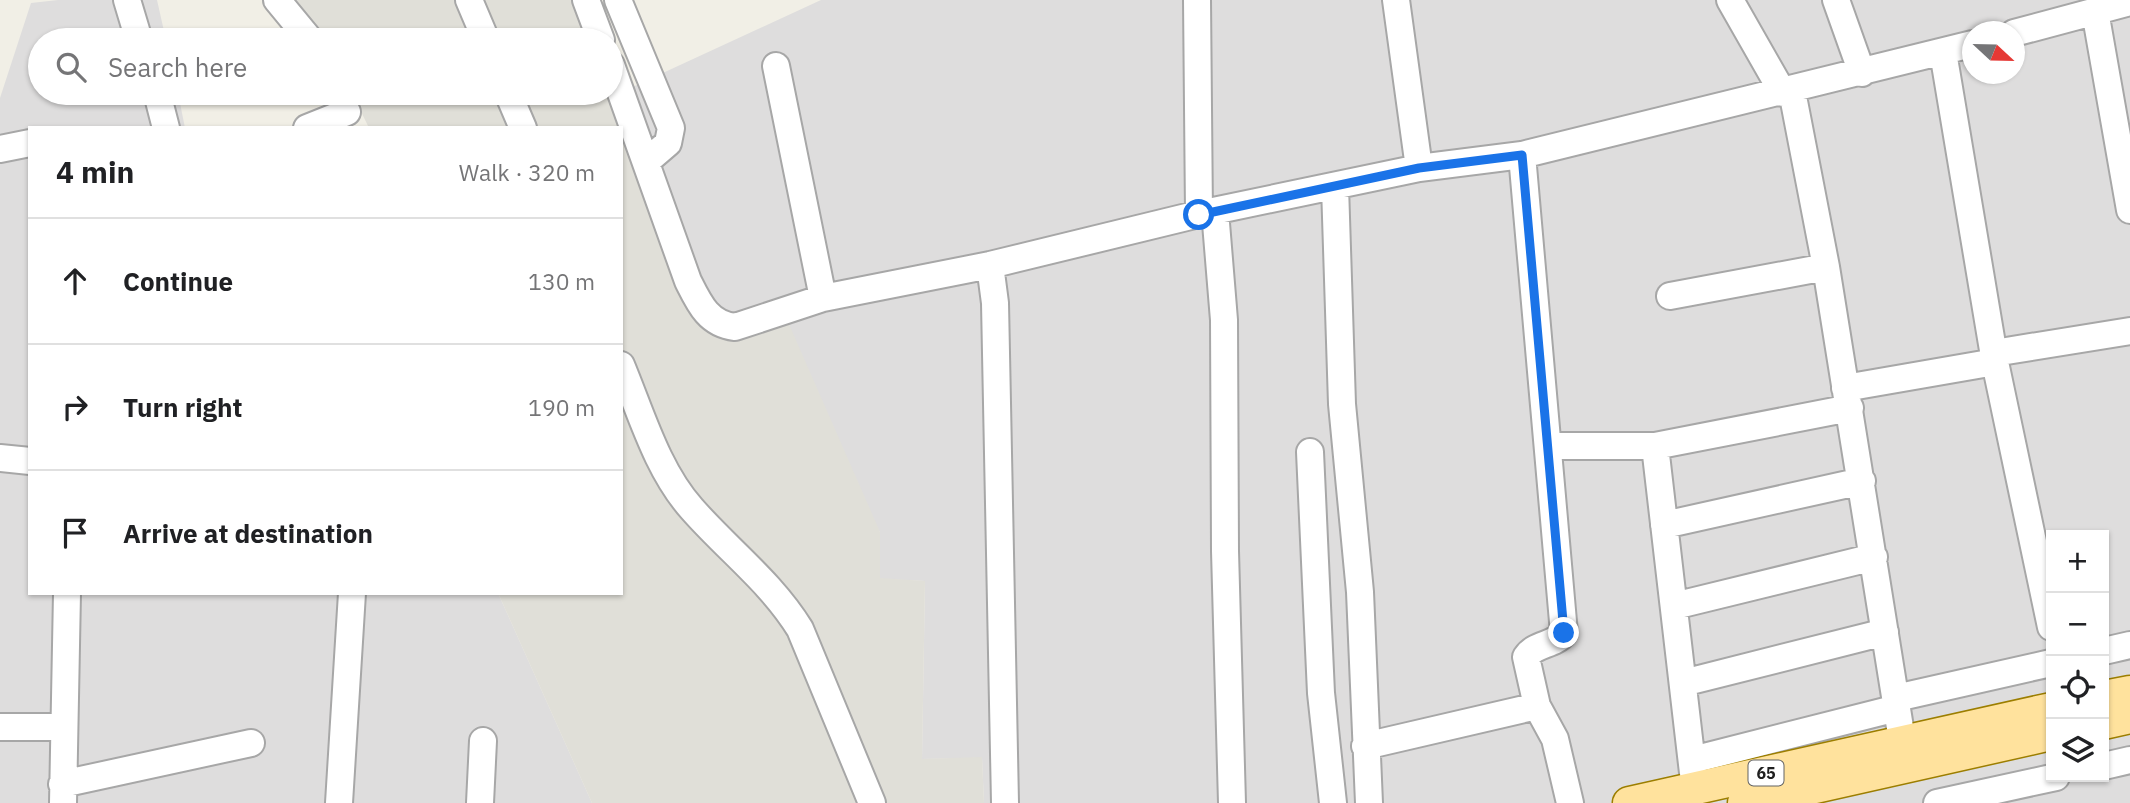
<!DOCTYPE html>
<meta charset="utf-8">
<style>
:root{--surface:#fff;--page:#f6f6f6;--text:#202124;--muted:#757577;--line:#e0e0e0}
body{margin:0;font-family:"IBM Plex Sans",sans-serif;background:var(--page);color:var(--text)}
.controls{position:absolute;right:21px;bottom:21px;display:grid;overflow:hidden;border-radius:0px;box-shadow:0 2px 5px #0004}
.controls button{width:63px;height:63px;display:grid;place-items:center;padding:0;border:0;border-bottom:2px solid var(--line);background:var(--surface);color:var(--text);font:35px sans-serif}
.compass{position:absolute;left:1962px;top:21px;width:63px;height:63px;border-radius:50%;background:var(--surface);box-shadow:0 2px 5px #0004;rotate:112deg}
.stop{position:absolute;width:21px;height:21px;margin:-16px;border:5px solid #1a73e8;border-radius:50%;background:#fff}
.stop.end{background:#1a73e8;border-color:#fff;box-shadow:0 2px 7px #0008}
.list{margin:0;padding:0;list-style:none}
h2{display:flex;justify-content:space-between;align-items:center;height:91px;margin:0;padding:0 28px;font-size:30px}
h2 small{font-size:23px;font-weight:400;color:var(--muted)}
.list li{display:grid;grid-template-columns:46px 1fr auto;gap:21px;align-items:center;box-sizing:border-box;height:126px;padding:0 28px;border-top:2px solid var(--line)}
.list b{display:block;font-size:26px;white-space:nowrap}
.list em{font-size:23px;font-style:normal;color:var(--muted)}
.icon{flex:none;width:38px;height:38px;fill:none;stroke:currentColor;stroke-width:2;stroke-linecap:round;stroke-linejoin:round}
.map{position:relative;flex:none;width:2130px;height:803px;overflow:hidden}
.search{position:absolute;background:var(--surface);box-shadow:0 2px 5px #0004;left:28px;top:28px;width:595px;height:77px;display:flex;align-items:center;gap:18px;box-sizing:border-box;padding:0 24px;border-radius:38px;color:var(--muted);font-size:26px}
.panel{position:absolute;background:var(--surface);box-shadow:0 2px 5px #0004;left:28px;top:126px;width:595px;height:469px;border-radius:0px}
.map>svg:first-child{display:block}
</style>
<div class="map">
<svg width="2130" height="803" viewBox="0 0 2130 803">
<rect width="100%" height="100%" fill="#f1efe6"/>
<path fill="#dedddd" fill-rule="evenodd" d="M58 0H157L166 40H40V93H178L185 128H30V593H498L592 803H0V98L31 3Z
M821 0H2130V803H984L982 758 922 759 925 581 880 579V532L719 329 613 96ZM1972 32H2014V74H1972ZM2051 535H2104V777H2051Z"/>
<path fill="#e0dfd8" d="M296 0H578L592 40H326Z
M352 93H611L696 317 788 322 880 532V578L925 581 922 759 982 757 984 803H592L498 593H621V128H369Z"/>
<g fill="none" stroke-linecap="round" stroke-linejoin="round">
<g stroke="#a7a7a7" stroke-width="30">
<path id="minor" d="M127 0 139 40
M277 0 310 40
M469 0 486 40
M586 0 601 40
M618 0 671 128 668 143 647 161
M1197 0 1199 214
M1396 0 1419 168
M1730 0 1783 93
M1836 0 1862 73
M2095 11 2130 210
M2014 33 2130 2
M1943 52 1995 362 2051 627
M611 65 688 281C699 303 708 324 735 327L823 298 990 265 1199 214 1419 168 1522 155 1972 44
M776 66 823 298
M1792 91 1826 267 1902 740 1900 754 1895 760
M157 93 166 128
M508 93 523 128
M307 128 347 112
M0 149 30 143
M1522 155 1564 633C1554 646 1535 643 1526 657L1537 706 1555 739 1570 803
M1335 186 1342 404 1360 592 1369 803
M1215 211 1224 320 1225 551 1232 803
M990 265 995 303 1005 803
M1670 296 1826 267
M1994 353 2130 331
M621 365C641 413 657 470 692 509 728 550 771 582 800 629L872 803
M1845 388 1995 362
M1548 446H1655L1850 408
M1655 446 1695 790
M1310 452 1321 693 1333 803
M0 458 30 461
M1664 525 1862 481
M1674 606 1874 557
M2104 651 2130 645
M1683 683 1885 632
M1896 698 2051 663
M0 727H64
M1365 746 1537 706
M1692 760 1897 708
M2104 766 2130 760
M62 784 251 743
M63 803 67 593
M339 803 352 593
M480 803 483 741
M1937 803 2056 777"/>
</g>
<g stroke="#9c7e00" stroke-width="35">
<path id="major" d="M2104 697 2130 692
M2104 723 2130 717
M1629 803 2051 709
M1744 803 2051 734"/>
</g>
<use href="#minor" stroke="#fff" stroke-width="26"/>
<use href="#major" stroke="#ffe29d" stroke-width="32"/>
</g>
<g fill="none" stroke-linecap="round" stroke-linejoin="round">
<path stroke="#1a73e8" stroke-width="9" d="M1199 215 1419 168 1522 155 1564 633"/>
</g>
<g text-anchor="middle" stroke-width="5" stroke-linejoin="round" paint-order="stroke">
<rect fill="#fff" stroke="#636363" stroke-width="2" x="1748.5" y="760.5" width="35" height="25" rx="5"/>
<g font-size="16" font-weight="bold" fill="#202020">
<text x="1766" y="779">65</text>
</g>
</g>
</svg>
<div class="controls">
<button>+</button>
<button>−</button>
<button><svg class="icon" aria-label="locate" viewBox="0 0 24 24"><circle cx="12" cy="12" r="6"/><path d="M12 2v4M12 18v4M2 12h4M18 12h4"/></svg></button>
<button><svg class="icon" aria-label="layers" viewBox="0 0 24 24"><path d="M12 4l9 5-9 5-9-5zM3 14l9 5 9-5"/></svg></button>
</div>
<svg class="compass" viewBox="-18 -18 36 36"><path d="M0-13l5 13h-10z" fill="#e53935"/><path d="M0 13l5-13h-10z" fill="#757577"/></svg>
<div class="stop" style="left:1199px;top:215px"></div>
<div class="stop end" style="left:1564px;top:633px"></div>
<div class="search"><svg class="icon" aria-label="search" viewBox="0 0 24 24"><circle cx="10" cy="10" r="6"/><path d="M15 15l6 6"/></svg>Search here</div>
<section class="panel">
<h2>4 min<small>Walk · 320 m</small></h2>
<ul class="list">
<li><svg class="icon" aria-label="ahead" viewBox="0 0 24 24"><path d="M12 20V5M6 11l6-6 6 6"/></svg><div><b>Continue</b></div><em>130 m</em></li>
<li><svg class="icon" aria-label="right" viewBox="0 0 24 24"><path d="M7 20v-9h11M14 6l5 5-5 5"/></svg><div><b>Turn right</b></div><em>190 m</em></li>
<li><svg class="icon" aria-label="arrive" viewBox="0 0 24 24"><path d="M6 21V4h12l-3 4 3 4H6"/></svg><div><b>Arrive at destination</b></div></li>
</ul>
</section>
</div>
